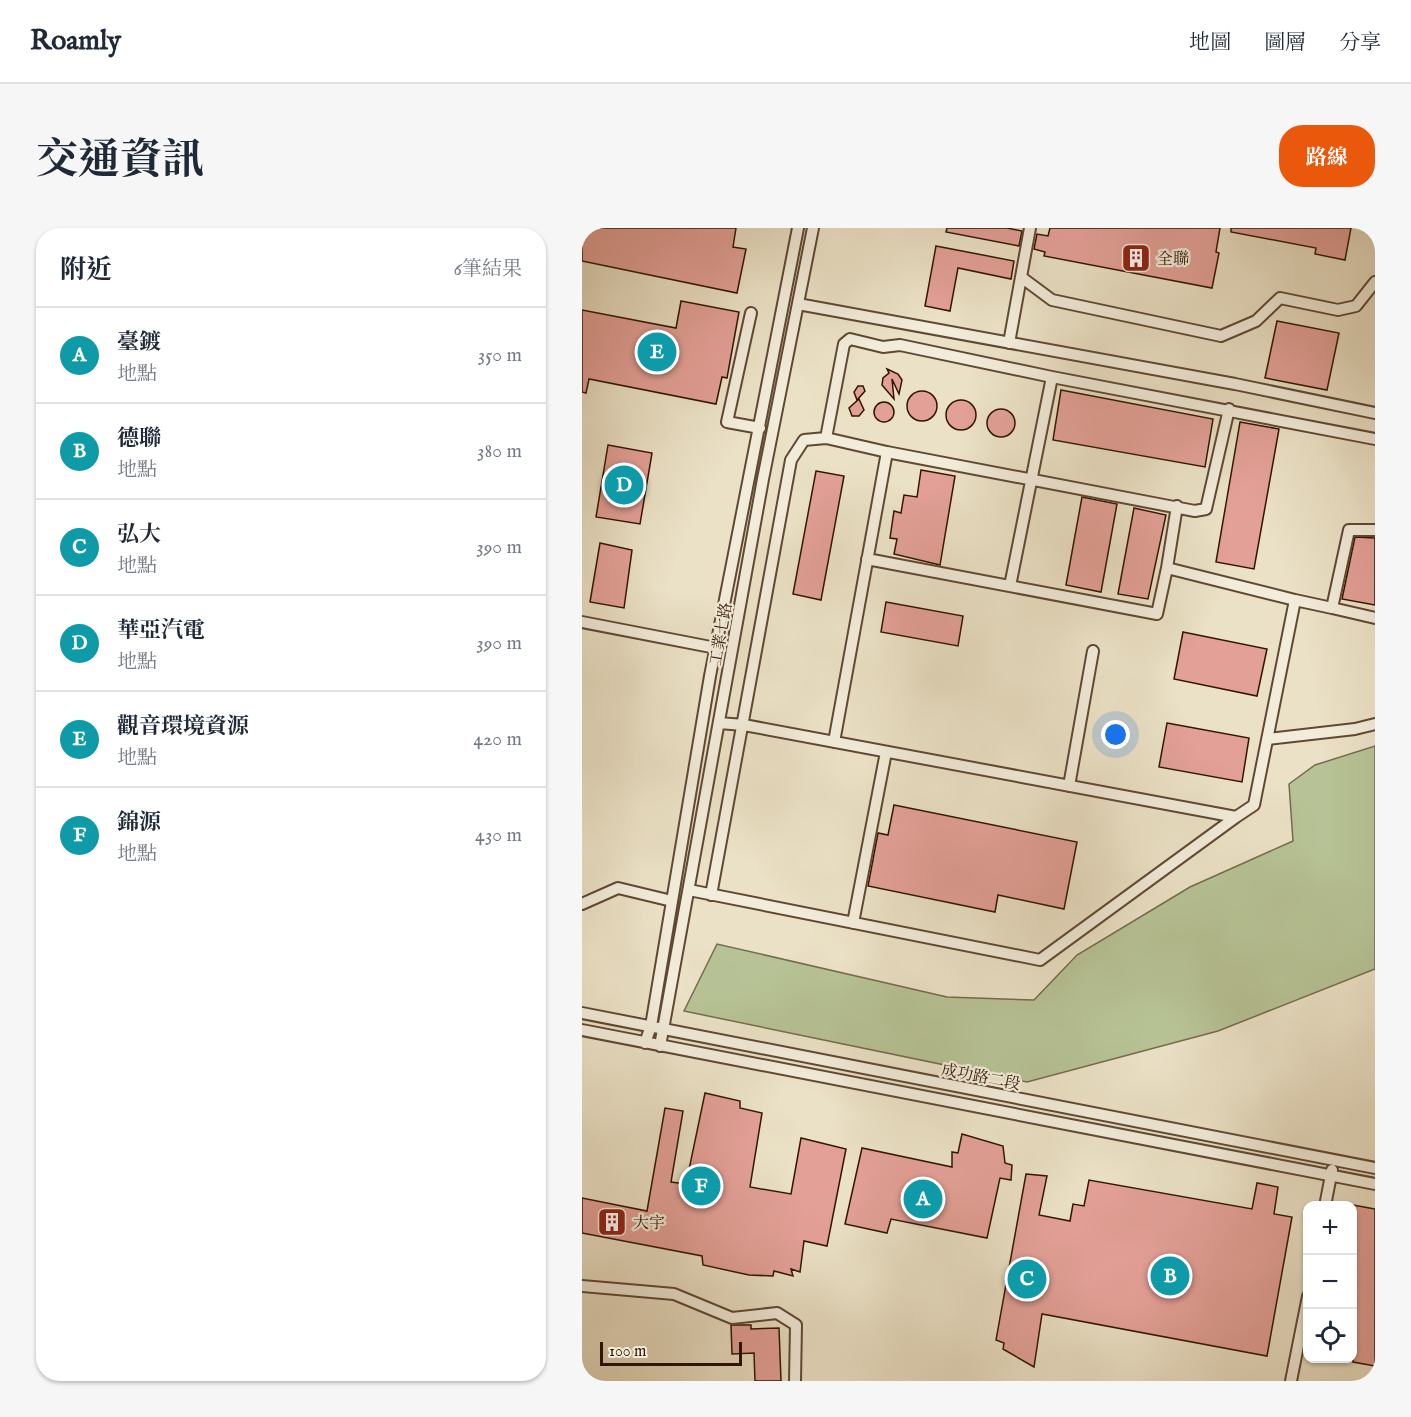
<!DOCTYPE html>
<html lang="zh-TW">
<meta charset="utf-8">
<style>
:root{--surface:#fff;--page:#f6f6f7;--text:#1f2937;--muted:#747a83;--line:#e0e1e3;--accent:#ea580c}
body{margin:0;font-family:"IM FELL English","Noto Serif TC",serif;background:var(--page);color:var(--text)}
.controls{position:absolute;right:18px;bottom:18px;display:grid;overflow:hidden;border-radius:12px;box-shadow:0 2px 4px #0004}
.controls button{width:54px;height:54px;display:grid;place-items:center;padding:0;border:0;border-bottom:2px solid var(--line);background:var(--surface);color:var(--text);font:30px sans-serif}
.scale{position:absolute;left:18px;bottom:15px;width:142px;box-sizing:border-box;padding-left:6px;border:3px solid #311502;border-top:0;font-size:16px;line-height:21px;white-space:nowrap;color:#311502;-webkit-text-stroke:4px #f2ecda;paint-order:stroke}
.you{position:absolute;left:534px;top:507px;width:21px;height:21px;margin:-15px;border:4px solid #fff;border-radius:50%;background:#1a73e8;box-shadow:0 0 0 9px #1a73e833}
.badge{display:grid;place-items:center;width:39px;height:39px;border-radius:50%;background:var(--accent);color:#fff;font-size:20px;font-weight:700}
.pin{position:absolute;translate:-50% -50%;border:3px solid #fff;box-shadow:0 2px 6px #0006}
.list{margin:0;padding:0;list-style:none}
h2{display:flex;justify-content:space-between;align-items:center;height:78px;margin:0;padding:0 24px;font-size:26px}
h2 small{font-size:20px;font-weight:400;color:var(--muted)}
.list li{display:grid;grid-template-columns:39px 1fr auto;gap:18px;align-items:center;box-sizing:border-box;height:96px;padding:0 24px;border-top:2px solid var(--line)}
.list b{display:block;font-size:22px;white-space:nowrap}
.list p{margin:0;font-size:20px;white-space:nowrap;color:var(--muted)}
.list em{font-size:20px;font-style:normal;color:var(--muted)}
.icon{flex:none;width:33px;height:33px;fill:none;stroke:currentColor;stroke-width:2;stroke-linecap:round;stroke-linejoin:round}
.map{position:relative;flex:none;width:793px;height:1153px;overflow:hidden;border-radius:24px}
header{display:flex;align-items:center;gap:36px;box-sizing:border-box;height:84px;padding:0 30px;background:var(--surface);border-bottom:2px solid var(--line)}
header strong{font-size:28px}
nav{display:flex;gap:33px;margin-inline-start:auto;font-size:21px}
.intro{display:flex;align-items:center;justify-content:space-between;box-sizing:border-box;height:144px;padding:0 36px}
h1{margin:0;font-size:42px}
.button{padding:15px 27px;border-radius:24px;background:var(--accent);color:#fff;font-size:21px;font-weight:700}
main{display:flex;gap:36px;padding:0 36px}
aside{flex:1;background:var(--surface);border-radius:24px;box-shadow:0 2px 4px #0004}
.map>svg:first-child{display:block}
</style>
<header>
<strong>Roamly</strong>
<nav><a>地圖</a><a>圖層</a><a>分享</a></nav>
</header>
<div class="intro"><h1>交通資訊</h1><a class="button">路線</a></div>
<main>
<aside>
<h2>附近<small>6筆結果</small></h2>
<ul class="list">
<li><span class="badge" style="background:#0f9aa8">A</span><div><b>臺鍍</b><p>地點</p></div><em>350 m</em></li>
<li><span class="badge" style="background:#0f9aa8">B</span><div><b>德聯</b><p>地點</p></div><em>380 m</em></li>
<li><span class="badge" style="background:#0f9aa8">C</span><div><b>弘大</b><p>地點</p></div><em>390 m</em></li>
<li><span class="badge" style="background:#0f9aa8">D</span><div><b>華亞汽電</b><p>地點</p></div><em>390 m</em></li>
<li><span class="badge" style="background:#0f9aa8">E</span><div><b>觀音環境資源</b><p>地點</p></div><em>420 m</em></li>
<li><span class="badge" style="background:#0f9aa8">F</span><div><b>錦源</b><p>地點</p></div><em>430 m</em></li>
</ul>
</aside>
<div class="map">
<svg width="793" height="1153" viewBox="0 0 793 1153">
<rect width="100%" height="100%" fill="#ebe1c6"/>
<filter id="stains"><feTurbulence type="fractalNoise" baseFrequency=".00333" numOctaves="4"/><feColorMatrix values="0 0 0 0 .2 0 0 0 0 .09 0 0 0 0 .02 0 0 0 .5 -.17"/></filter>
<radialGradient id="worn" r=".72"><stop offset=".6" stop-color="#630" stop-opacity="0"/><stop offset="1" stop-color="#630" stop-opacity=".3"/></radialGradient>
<path fill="#b7c396" stroke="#746c4c" stroke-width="1.5" d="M793 518V741L636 803 445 854 102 783 135 716 365 769 452 772 495 727 608 659 711 613 707 556 733 537Z"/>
<path fill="#e3a097" stroke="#311502" stroke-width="1.5" d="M0 0H154L151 19 164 21 155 65 0 33Z
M365 0H425L440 3 437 18 364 4Z
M468 0H638L634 24 637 25 630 60 462 28 463 24 452 21 455 6 466 8Z
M649 0H769L763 32 733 26 734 20 649 4Z
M354 18 432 33 429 51 376 40 368 83 343 78Z
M99 73 157 84 145 150 140 149 134 176 7 151 4 165 0 164V82L94 100Z
M695 93 757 105 745 162 683 150Z
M305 141 316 146 320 152 317 166 310 151 312 171 300 157 301 150 307 145Z
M276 158H281L283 163 275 172 272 164Z
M479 162 631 191 623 239 471 212Z
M325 178a15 15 0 1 1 30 0a15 15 0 1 1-30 0Z
M277 171 282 182 277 188H270L267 180Z
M364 187a15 15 0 1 1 30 0a15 15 0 1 1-30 0Z
M292 184a10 10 0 1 1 20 0a10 10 0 1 1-20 0Z
M405 195a14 14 0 1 1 28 0a14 14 0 1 1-28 0Z
M658 194 697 201 672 341 634 334Z
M26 217 70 225 58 296 14 289Z
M339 242 373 248 358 337 312 326 315 311 308 310 312 283 319 285 322 267 335 269Z
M234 243 262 248 239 372 211 366Z
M500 269 535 276 519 364 484 357Z
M552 280 584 287 566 371 536 366Z
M773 309 793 310V377L760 371Z
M18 315 50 322 42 380 8 374Z
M304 374 381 388 376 418 299 404Z
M601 404 685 421 675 468 592 451Z
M585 495 667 510 660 554 577 539Z
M312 577 495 614 482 681 416 667 413 684 286 658 296 605 306 607Z
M123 865 158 873V880L180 885 168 959 209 966 219 910 264 921 245 1018 222 1013 218 1044 209 1041 211 1048 192 1043 191 1048 167 1047 121 1037 120 1028 0 1005V970L65 983 83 880 101 883 89 954 104 956Z
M380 906 421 918 423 935 430 937 429 952 418 950 405 1010 309 991 305 1005 263 996 280 920 370 939V924L376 925Z
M444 946 465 948 457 987 488 993 491 976 502 978 507 952 670 981 675 955 696 959 692 986 710 989 685 1128 460 1086 452 1139 421 1121 422 1115 414 1112Z
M771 977 793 981V1138L771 1134Z
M149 1097H169V1101L197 1100 199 1153H173L172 1125 150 1126Z"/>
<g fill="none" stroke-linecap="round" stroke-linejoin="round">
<g stroke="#604833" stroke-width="14">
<path id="minor" d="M448 0 439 49 470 72 639 108 674 93 698 70 756 82 774 78 793 54
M216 76 653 156 793 185
M169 85 145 194 178 200
M427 115 439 49
M244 210 305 224 613 283 624 281 647 181
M793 302H767L750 380 793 390
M285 331 575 386 585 340
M428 358 470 149 793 211
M713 372 750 380
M0 394 134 420
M137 495 162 497 654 589 672 577 713 372 585 340 595 278
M686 511 773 501 793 496
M252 514 305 224
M487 558 511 423
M107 662 458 732 654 589
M129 667 209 232 222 212 244 210 262 116 268 111 301 119 318 117 470 149
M0 676 36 660 90 673
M271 695 304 524
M0 785 793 940
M0 802 793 956
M63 815 69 798 128 448 216 0
M78 818 181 251 231 0
M743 978 750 942
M0 1058 92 1066 150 1090 195 1085 214 1097 213 1153
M709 1153 726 1068"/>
</g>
<use href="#minor" stroke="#f2ecda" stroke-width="10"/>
</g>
<defs>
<g id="building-square" transform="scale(1.5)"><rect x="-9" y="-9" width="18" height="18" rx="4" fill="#8f2418" stroke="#f2ecda"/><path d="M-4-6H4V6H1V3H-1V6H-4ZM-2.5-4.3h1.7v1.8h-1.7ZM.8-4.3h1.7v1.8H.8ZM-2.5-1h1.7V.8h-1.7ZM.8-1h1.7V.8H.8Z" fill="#fff"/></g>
</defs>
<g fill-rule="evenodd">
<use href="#building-square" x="554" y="30"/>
<use href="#building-square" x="30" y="994"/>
</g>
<g text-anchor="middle" stroke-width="4.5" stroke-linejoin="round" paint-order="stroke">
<g font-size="16" fill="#311502" stroke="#f2ecda" text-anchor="start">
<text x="575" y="36">全聯</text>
<text x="51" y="1000">大宇</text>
</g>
<g font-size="16" fill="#311502" stroke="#f2ecda">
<text transform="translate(138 406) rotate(-80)" y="6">工業七路</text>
<text transform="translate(399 848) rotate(11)" y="6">成功路二段</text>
</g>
</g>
<rect width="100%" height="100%" filter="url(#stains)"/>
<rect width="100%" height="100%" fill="url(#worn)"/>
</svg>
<div class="controls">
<button>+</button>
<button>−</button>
<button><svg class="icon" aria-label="locate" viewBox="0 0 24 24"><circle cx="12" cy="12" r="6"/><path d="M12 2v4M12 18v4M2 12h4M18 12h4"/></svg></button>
</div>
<div class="scale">100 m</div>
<div class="you"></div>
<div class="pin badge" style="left:341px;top:971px;background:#0f9aa8">A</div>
<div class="pin badge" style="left:588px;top:1048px;background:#0f9aa8">B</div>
<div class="pin badge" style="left:445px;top:1051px;background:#0f9aa8">C</div>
<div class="pin badge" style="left:42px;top:257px;background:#0f9aa8">D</div>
<div class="pin badge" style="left:75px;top:124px;background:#0f9aa8">E</div>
<div class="pin badge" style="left:119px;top:958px;background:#0f9aa8">F</div>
</div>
</main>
